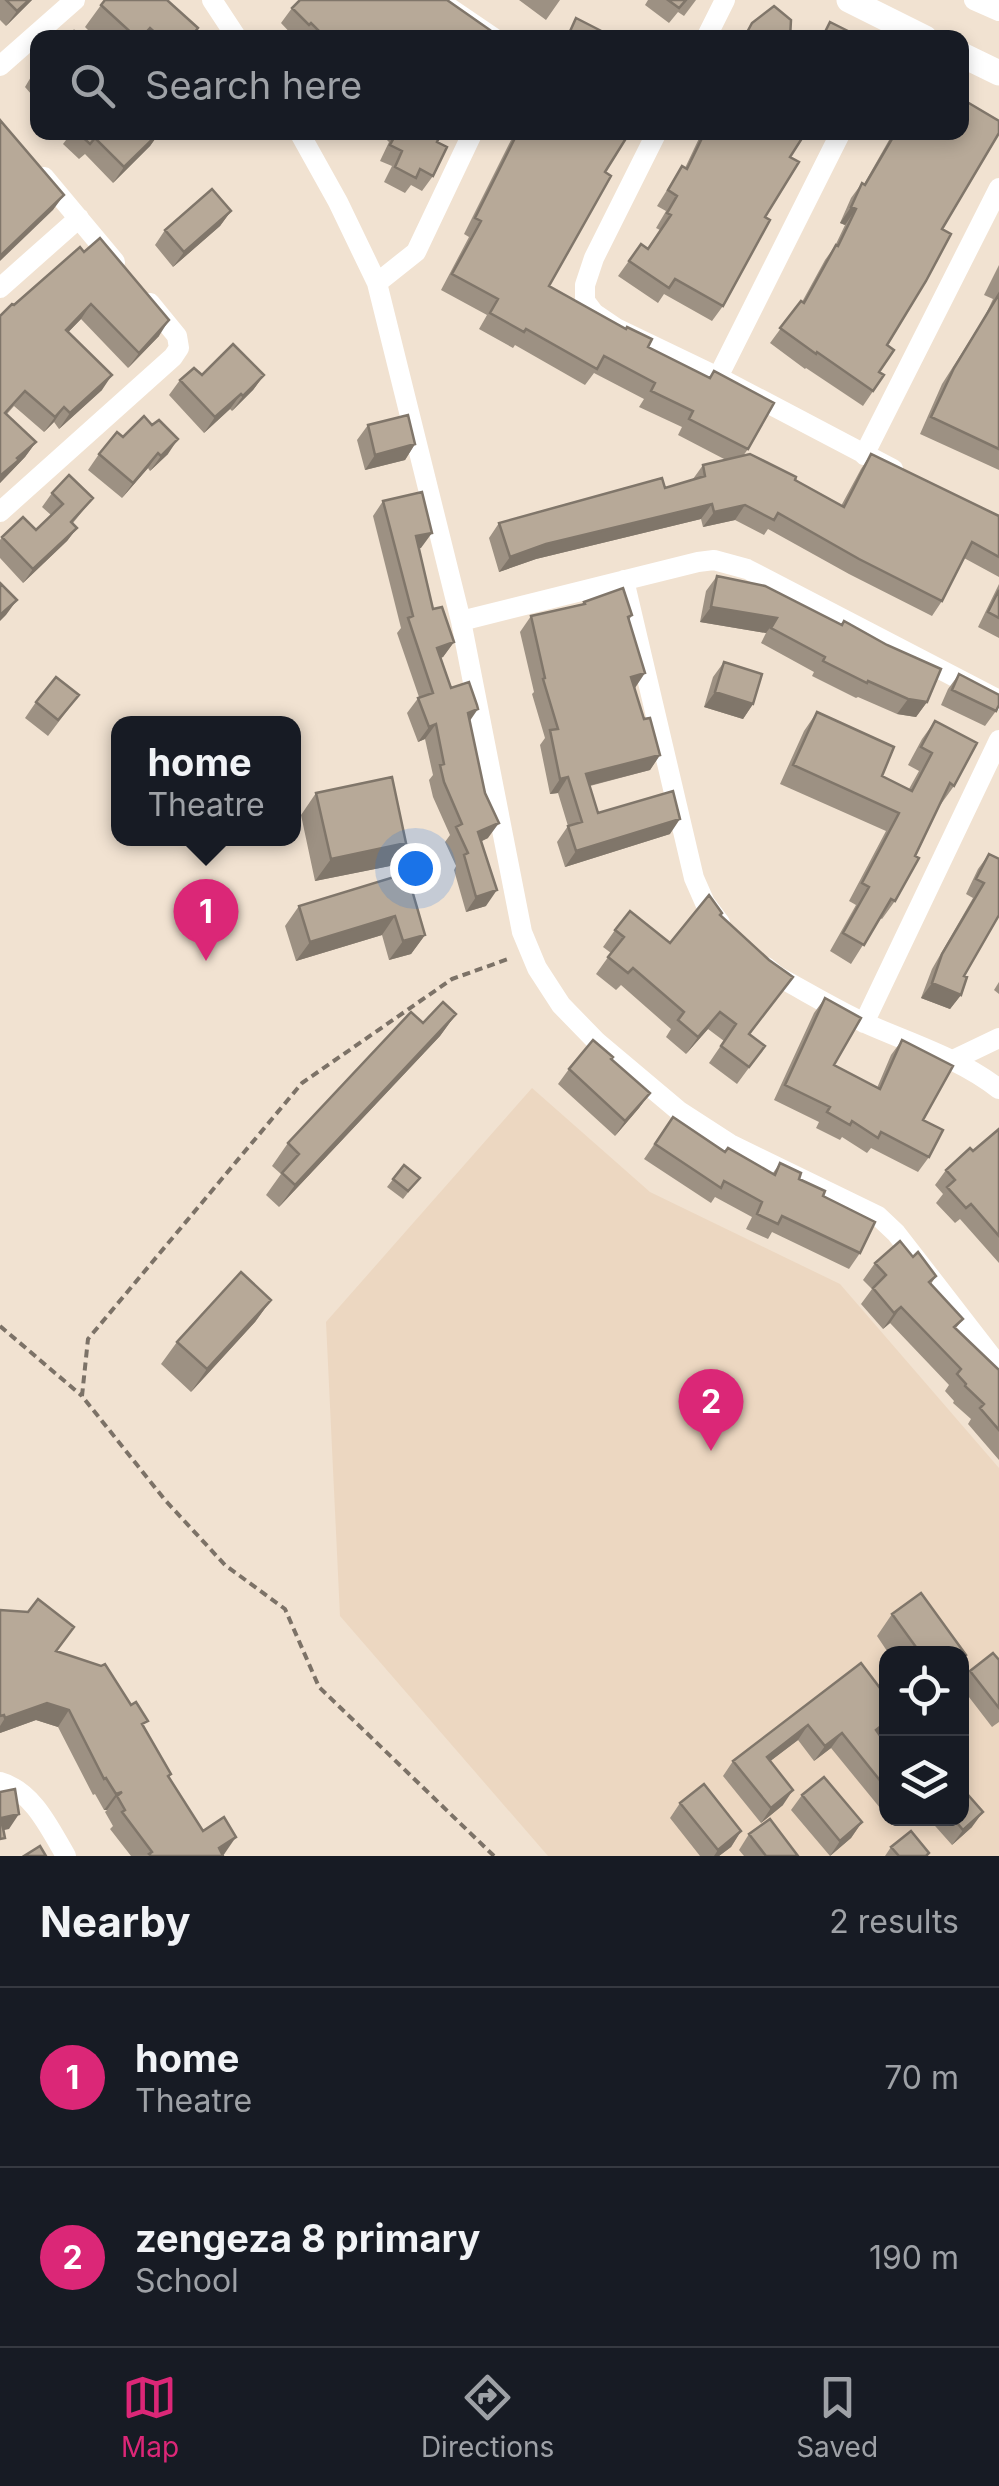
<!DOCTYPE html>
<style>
:root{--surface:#171b24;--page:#242831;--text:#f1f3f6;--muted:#9ea1a6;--line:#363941;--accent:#db2777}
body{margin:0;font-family:Inter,sans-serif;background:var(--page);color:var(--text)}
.controls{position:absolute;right:30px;bottom:30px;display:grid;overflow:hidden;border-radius:20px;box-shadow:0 5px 15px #0003}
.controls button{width:90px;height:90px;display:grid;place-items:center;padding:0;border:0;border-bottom:2px solid var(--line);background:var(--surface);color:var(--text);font:50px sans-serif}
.you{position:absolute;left:415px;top:868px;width:35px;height:35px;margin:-25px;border:8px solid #fff;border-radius:50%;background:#1a73e8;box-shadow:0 0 0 15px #1a73e833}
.badge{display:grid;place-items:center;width:65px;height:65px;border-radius:50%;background:var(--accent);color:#fff;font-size:32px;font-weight:700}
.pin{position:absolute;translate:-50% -82px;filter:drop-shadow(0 2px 5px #0008)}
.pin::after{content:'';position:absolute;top:52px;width:35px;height:30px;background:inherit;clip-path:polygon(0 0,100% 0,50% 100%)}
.popup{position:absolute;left:111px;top:716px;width:190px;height:130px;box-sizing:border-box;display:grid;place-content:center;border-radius:20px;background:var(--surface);filter:drop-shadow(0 2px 8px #0005);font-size:32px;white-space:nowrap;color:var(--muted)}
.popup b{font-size:38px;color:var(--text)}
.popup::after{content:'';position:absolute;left:50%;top:100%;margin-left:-20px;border:20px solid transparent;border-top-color:var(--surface)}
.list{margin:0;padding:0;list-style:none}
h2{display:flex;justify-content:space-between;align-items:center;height:130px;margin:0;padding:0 40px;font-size:42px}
h2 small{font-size:32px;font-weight:400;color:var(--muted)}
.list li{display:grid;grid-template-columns:65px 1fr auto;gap:30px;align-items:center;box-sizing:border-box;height:180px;padding:0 40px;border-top:2px solid var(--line)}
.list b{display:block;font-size:38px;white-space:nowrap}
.list p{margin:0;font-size:32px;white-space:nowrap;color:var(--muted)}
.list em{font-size:32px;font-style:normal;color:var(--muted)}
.icon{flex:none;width:55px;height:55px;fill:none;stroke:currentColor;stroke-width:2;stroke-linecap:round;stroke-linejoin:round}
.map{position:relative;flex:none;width:999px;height:1856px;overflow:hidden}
.search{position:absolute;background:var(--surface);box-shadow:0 5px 15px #0003;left:30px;right:30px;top:30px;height:110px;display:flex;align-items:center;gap:25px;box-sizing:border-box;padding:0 35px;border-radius:20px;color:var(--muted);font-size:38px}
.sheet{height:490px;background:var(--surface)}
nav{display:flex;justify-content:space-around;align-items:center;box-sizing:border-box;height:140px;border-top:2px solid var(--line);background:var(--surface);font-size:28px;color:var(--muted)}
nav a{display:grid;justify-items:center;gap:5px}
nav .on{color:var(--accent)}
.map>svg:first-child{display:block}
</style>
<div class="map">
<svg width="999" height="1856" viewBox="0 0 999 1856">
<rect width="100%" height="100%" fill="#f1e2d1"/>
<path fill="#ecd7c1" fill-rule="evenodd" d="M532 1088 650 1192 840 1284 999 1468V1856H548L340 1616 326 1322ZM886 1654H962V1818H886Z"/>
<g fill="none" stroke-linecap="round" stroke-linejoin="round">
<path stroke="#7c7267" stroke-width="4" stroke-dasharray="8 5" stroke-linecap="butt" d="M0 1326 82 1396
M494 1856 319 1687 285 1609 225 1565 165 1500 82 1396 88 1339 302 1083 452 979 511 958"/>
<path stroke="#fff" stroke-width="20" d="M212 0 237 38
M438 0 494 38
M974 0 999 11
M706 38 725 0
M0 66 75 0
M299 132 338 202 377 283 461 621 522 932 537 968 561 1005 597 1042 679 1111 730 1144 878 1216 896 1233 999 1366
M657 132 594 258 585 285V301L594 313 616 328 718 377 893 469
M44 177 115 262
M377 283 416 252 473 132
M0 288 79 218
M718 377 841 132
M864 455 999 188
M0 512 173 357 179 348 177 336 150 303
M624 580 694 878 705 903 720 923
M461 621 698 562 714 560 747 569 999 700
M766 967 777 976C807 992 836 1010 867 1024 912 1044 959 1058 999 1089
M864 1023 999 740
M953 1060 999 1038
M0 1782C33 1791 50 1829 66 1856"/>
<path stroke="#fff" stroke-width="25" d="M849 0 925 38
M962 55 999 73"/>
</g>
<path fill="#9d9183" d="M0 0H32L6 26 0 20Z
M519 0H560L546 20Z
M648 0H696L684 16 678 12 669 23 645 5Z
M101 5 192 38H96L85 27Z
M292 8 485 38H295L281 23Z
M38 65V102L25 87Z
M72 132H160L150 146 113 183 85 154 79 159 63 144Z
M379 132H442L437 142 433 176 422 191 411 185 405 193 384 182 392 166 380 161 389 142Z
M515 132H630L605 172 549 286 648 347 709 378 714 371 748 449 743 456 795 480 841 506 861 469 871 454 999 516V577L964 558 942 601 932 616 849 574 768 529 764 535 735 520 703 527 701 519 536 559 499 572 489 538 499 523 665 488 693 479 703 465 726 460 678 435 682 427 639 407 644 399 594 373 585 385 515 345 513 348 479 329 487 315 441 290 469 237 464 234Z
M702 132H806L790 157 765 217 723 306 712 321 664 294 658 303 618 276 641 244 648 248 660 230 656 228 666 211 657 206 682 166 685 168Z
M892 132H962L942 229 887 345 879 372 884 375 863 406 806 368 805 369 770 343 801 301 802 302 825 260 835 246 845 225 840 223 851 198 862 183 864 184 893 133Z
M231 211 220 226 173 267 155 245 165 230Z
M80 247 159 336 128 368 81 319 68 332 102 390 59 429 54 422 44 432 14 406 7 414 36 442 25 457 0 483V316Z
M999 265V470L920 434 942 384 983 320 993 299 984 295Z
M202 375H264L253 390 232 411 230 409 204 433 169 395 180 380Z
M368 425 415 444 405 460 365 470 357 440Z
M123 437 168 454 150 471 148 468 122 498 88 470 99 454Z
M52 493 93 498 73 523 77 528 67 541 23 583 0 558V540L2 537 36 530 51 515 42 507Z
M383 501 421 548H419L433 609 454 642 443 657 440 658 451 688 470 722 488 838 481 841 486 906 466 912 454 870 456 866 445 842 450 835 433 797 429 780 433 775 425 739 418 742 407 713 419 697 397 633 401 628 373 516Z
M717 576 927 702 916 717 897 714 858 697 856 698 812 676 814 672 761 643 766 633 700 622 706 591Z
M999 584V638L978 627Z
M584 602 632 615 629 620 634 688 644 719 660 755 650 770 590 786 598 813 670 834 565 867 557 842 568 826 558 793 550 794 540 745 545 738 532 694 534 692 520 632 531 616 582 604Z
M724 662 753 704 743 719 704 707 713 677Z
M959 674 996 711 985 726 941 705 948 689Z
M79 695 48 736 25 718 36 702Z
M817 712 882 776 909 789 919 771 908 765 922 739 935 721 954 786 941 804H940L895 901 882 919 880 918 851 964 830 951 856 905 849 901 886 831 780 784 804 731Z
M316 793 390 866 315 881 301 815Z
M989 854 999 859 964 976 961 995 950 1009 921 998 932 969 973 898 966 894 978 869Z
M407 873 425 935 411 954 389 960 382 935 296 961 285 926 299 906Z
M720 915 769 960 793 977 750 1034 765 1046 737 1084 709 1063 724 1041 708 1029 686 1054 666 1037 671 1029 621 985 616 990 596 974 611 953 603 947 615 930 670 943Z
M999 982V994L994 990Z
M825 998 834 1065 877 1088 891 1055 902 1040 923 1120 929 1157 918 1172 871 1148 867 1153 842 1137 840 1140 816 1128 819 1122 774 1100 814 1013Z
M456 1014 440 1036 279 1207 266 1195 281 1174 272 1166 288 1143 423 1023Z
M611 1059 650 1093 639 1108 615 1136 558 1084 569 1069Z
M673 1117 725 1152 773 1173 780 1163 823 1196 860 1253 849 1269 772 1232 768 1239 746 1229 752 1217 715 1197 711 1203 644 1159Z
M999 1129V1263L960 1219 955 1223 936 1203 943 1194 935 1185 946 1170 973 1151Z
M404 1165 414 1185 403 1199 387 1187Z
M913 1257 936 1276 931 1284 963 1319 956 1328 999 1370V1460L968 1424 971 1419 953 1403 954 1401 945 1391 949 1385 890 1323 883 1329 861 1304 872 1289 863 1280 875 1263Z
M271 1300 255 1322 191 1392 161 1364 177 1342Z
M0 1610 56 1651 143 1727 171 1774 169 1777 203 1831 225 1853 223 1856H131L110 1829 113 1826 105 1812 107 1810H104L95 1794 93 1795 58 1727 36 1720 0 1733Z
M892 1614 962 1654H889L877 1636Z
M999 1660V1722L992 1727 962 1688V1683L970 1671Z
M861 1663 886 1696V1729L879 1734 886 1744V1813L885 1814 831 1748 814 1761 798 1740 770 1761 783 1805 761 1823 723 1776 733 1761Z
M802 1795 862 1822 851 1838 830 1856 791 1810Z
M680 1803 741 1831 731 1847 719 1856H700L670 1818Z
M928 1818H962L972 1827 952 1845Z
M749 1834 798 1856H744L739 1850Z
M891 1847 929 1853 927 1856H885Z"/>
<path fill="#80766a" d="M29 0H32L6 26 17 11Z
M160 132 150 146 113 183 124 167Z
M64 195 53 210 0 261V256Z
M851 207 856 209 845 225 840 223Z
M231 211 220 226 173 267 184 252Z
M91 304 81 319 56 345 66 330Z
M169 320 159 336 128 368 139 353Z
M112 375 102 390 59 429 70 413Z
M264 375 253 390 232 411 243 396Z
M241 394 230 409 204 433 215 417Z
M64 407 54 422 44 432 55 417Z
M178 439 168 454 150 471 161 456Z
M36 442 25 457 0 483V476L17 458Z
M415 444 405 460 365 470 375 455Z
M158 453 148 468 122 498 133 483Z
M712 504 701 519 536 559 499 572 510 557 546 544Z
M745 505 735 520 703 527 714 512Z
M77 528 67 541 23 583 33 569Z
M432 533 421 548 406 551 416 536Z
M17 600 6 615 0 621V615Z
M711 607 777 618 766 633 700 622Z
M454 642 443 657 426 663 437 648Z
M645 673 635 688 631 677Z
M715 692 753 704 743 719 704 707Z
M908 699 927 702 916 717 897 714Z
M478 709 467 725 468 713Z
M436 724 425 739 418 742 429 727Z
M660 755 650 770 576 789 586 774Z
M568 777 558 793 550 794 560 779Z
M680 819 670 834 565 867 576 851Z
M499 823 488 838 468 848 478 832Z
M406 843 390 866 315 881 331 859Z
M497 890 486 906 466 912 476 897Z
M395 916 382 935 296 961 310 942Z
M425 935 411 954 389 960 403 941Z
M932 983 961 995 950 1009 921 998Z
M720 1012 708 1029 686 1054 698 1037Z
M456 1014 440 1036 279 1207 295 1185Z
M650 1093 639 1108 615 1136 625 1121Z
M271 1300 255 1322 191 1392 207 1369Z
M901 1307 890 1323 883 1329 894 1313Z
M47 1703 69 1710 58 1727 36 1720 0 1733V1726L5 1718Z
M886 1722V1729L865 1745 876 1730Z
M808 1725 798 1740 756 1772 767 1757Z
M842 1733 831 1748 814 1761 825 1746Z
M793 1790 783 1805 761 1823 771 1808Z
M122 1792 117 1796 107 1810H104L116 1794Z
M983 1812 972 1827 952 1845 963 1830Z
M19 1814 9 1829 0 1831 1 1818Z
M862 1822 851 1838 830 1856 840 1841Z
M741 1831 731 1847 719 1856H714L718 1850Z
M236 1837 225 1853 221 1856 219 1848Z"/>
<path fill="#b7a998" stroke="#80766a" stroke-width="2.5" d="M6 0H29L17 11Z
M105 0H167L198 28 190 38H161L150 28 141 38H137L101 5Z
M300 0H447L490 30 485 38H326L311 23 309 25 292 8Z
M668 0H686L679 8Z
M774 6 791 20 790 38H744L752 23Z
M576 18 615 38H567Z
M830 22 862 38H822Z
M74 31 80 38H67Z
M962 99 999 121V133L942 229 951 234 926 281 887 345 894 350 879 372 884 375 873 391 817 352 816 354 780 328 801 301 804 303 836 245 838 246 856 209 851 207 862 183 865 185 896 132H962Z
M0 120 64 195 0 256Z
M77 132H160L124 167 95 138 90 144Z
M397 132H442L437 142 447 147 433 176 420 169 416 178 395 167 402 151 390 145Z
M518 132H630L605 172 611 176 549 286 626 329 627 327 652 339 648 347 710 378 714 371 774 403 748 449 689 419 693 411 651 391 655 383 604 356 597 369 526 329 524 332 490 313 498 299 452 274 481 221 475 218Z
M705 132H806L790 157 799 162 765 217 770 220 723 306 675 279 669 288 629 261 641 244 648 249 671 215 667 213 677 196 668 190 682 166 687 169Z
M212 189 231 211 184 252 165 230Z
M100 238 169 320 139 353 91 304 66 330 112 375 70 413 64 407 55 417 25 391 5 413 36 442 17 458 19 460 0 476V316L12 304 14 305 80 247 84 252Z
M999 294V449L931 417 954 368Z
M233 344 264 375 243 396 241 394 215 417 180 380 194 368 202 375Z
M408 415 415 444 375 455 368 425Z
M144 416 152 425 159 420 178 439 161 456 158 453 133 483 99 454 117 432 123 437Z
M750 454 796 477 795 480 844 507 871 454 999 516V557L972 542 942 601 859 559 778 513 774 520 745 505 714 512 712 504 546 544 510 557 499 523 662 478 665 488 705 476 703 465Z
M69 475 93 498 71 522 77 528 33 569 2 537 23 517 36 530 63 504 52 493Z
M422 492 432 533 416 536 433 609 442 607 454 642 437 648 451 688 469 682 477 705 478 709 468 713 485 793 499 823 478 832 497 890 476 897 464 855 468 853 456 827 462 824 444 782 440 765 444 764 436 724 429 727 418 698 433 693 408 618 413 616 383 501Z
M717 576 765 586 842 625 844 621 887 645 941 669 927 702 908 699 868 681 867 683 823 661 825 657 771 628 777 618 711 607Z
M0 583 17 600 0 615Z
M623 588 632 615 628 617 645 673 631 677 644 719 650 718 660 755 586 774 598 813 673 791 680 819 576 851 568 826 582 822 568 777 560 779 550 730 558 729 543 679 545 678 531 616 585 604 584 602Z
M999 590V618L988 612Z
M724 662 762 674 753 704 715 692Z
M959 674 999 695V705L996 711 952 690Z
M56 677 79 695 58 720 36 702Z
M817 712 894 747 882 776 912 791 932 753 921 747 935 721 977 743 954 786 950 783 915 856 919 858 895 901 891 899 864 945 843 933 869 887 862 883 899 813 793 765Z
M392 777 406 843 331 859 316 793Z
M989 854 999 859V915L964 976 967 977 961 995 932 983 942 954 984 883 976 879Z
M407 873 425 935 403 941 395 916 310 942 299 906Z
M709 895 722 913 720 915 769 960 793 977 749 1034 765 1046 749 1067 721 1046 736 1024 720 1012 698 1037 678 1020 684 1012 633 968 628 973 608 957 624 937 615 930 630 911 670 943Z
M825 998 861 1018 834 1065 880 1089 902 1040 953 1066 923 1120 943 1130 929 1157 881 1132 878 1138 852 1121 850 1125 827 1112 830 1107 785 1085Z
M443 1002 456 1014 295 1185 282 1173 299 1154 288 1143 411 1012 423 1023Z
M593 1040 613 1057 611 1059 650 1093 625 1121 569 1069Z
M673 1117 725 1152 728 1148 775 1175 780 1163 801 1173 799 1179 825 1191 823 1196 875 1222 860 1253 782 1216 778 1224 757 1214 762 1202 724 1181 721 1188 655 1144Z
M999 1129V1236L971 1204 966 1208 947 1187 955 1180 946 1170 970 1148 973 1151Z
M404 1165 420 1178 408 1191 393 1179Z
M900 1241 913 1257 918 1252 936 1276 929 1282 963 1319 954 1327 999 1370V1430L980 1408 984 1404 965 1386 966 1384 957 1374 961 1369 901 1307 894 1313 873 1288 886 1275 875 1263Z
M241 1272 271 1300 207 1369 177 1342Z
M921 1593 966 1655 962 1658V1654H921L892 1614Z
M38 1599 74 1627 56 1651 101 1666 105 1664 131 1705 136 1702 148 1721 142 1724 171 1774 168 1776 203 1831 224 1817 236 1837 219 1848 223 1856H151L149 1854 152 1852 122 1812 125 1810 117 1796 122 1792 116 1794 106 1778 104 1779 69 1710 47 1703 5 1718 4 1715 0 1716V1610L28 1612Z
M993 1653 999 1660V1708L970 1671Z
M861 1663 886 1696V1722L876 1730 886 1744V1788L842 1733 825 1746 808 1725 767 1757 793 1790 771 1808 733 1761Z
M962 1733 967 1740 962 1745Z
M824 1777 862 1822 840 1841 802 1795Z
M704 1784 741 1831 718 1850 680 1803Z
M962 1788 983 1812 963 1830 953 1818H962Z
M15 1789 19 1814 1 1818 5 1838 0 1839V1792Z
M770 1819 798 1856H766L749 1834Z
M911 1831 929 1853 926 1856H899L891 1847Z
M40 1846 46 1856H24Z"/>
</svg>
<div class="controls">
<button><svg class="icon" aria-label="locate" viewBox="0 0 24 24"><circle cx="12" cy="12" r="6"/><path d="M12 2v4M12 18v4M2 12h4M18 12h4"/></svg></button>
<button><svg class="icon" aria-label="layers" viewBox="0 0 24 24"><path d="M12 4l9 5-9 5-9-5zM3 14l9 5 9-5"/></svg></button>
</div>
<div class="you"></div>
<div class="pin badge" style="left:206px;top:961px">1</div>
<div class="popup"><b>home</b>Theatre</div>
<div class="pin badge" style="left:711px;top:1451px">2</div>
<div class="search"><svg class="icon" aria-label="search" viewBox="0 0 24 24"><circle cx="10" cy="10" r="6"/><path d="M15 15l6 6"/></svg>Search here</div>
</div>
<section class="sheet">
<h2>Nearby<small>2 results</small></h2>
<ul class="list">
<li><span class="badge">1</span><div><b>home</b><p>Theatre</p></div><em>70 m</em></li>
<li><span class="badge">2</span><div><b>zengeza 8 primary</b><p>School</p></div><em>190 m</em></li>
</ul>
</section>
<nav>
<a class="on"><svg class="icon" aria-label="map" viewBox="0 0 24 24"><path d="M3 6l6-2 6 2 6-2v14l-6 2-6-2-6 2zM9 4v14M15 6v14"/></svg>Map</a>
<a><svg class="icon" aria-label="directions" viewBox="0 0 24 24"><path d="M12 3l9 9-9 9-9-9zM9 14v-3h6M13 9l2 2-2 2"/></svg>Directions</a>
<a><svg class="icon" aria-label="saved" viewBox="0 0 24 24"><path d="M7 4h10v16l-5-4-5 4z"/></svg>Saved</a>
</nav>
